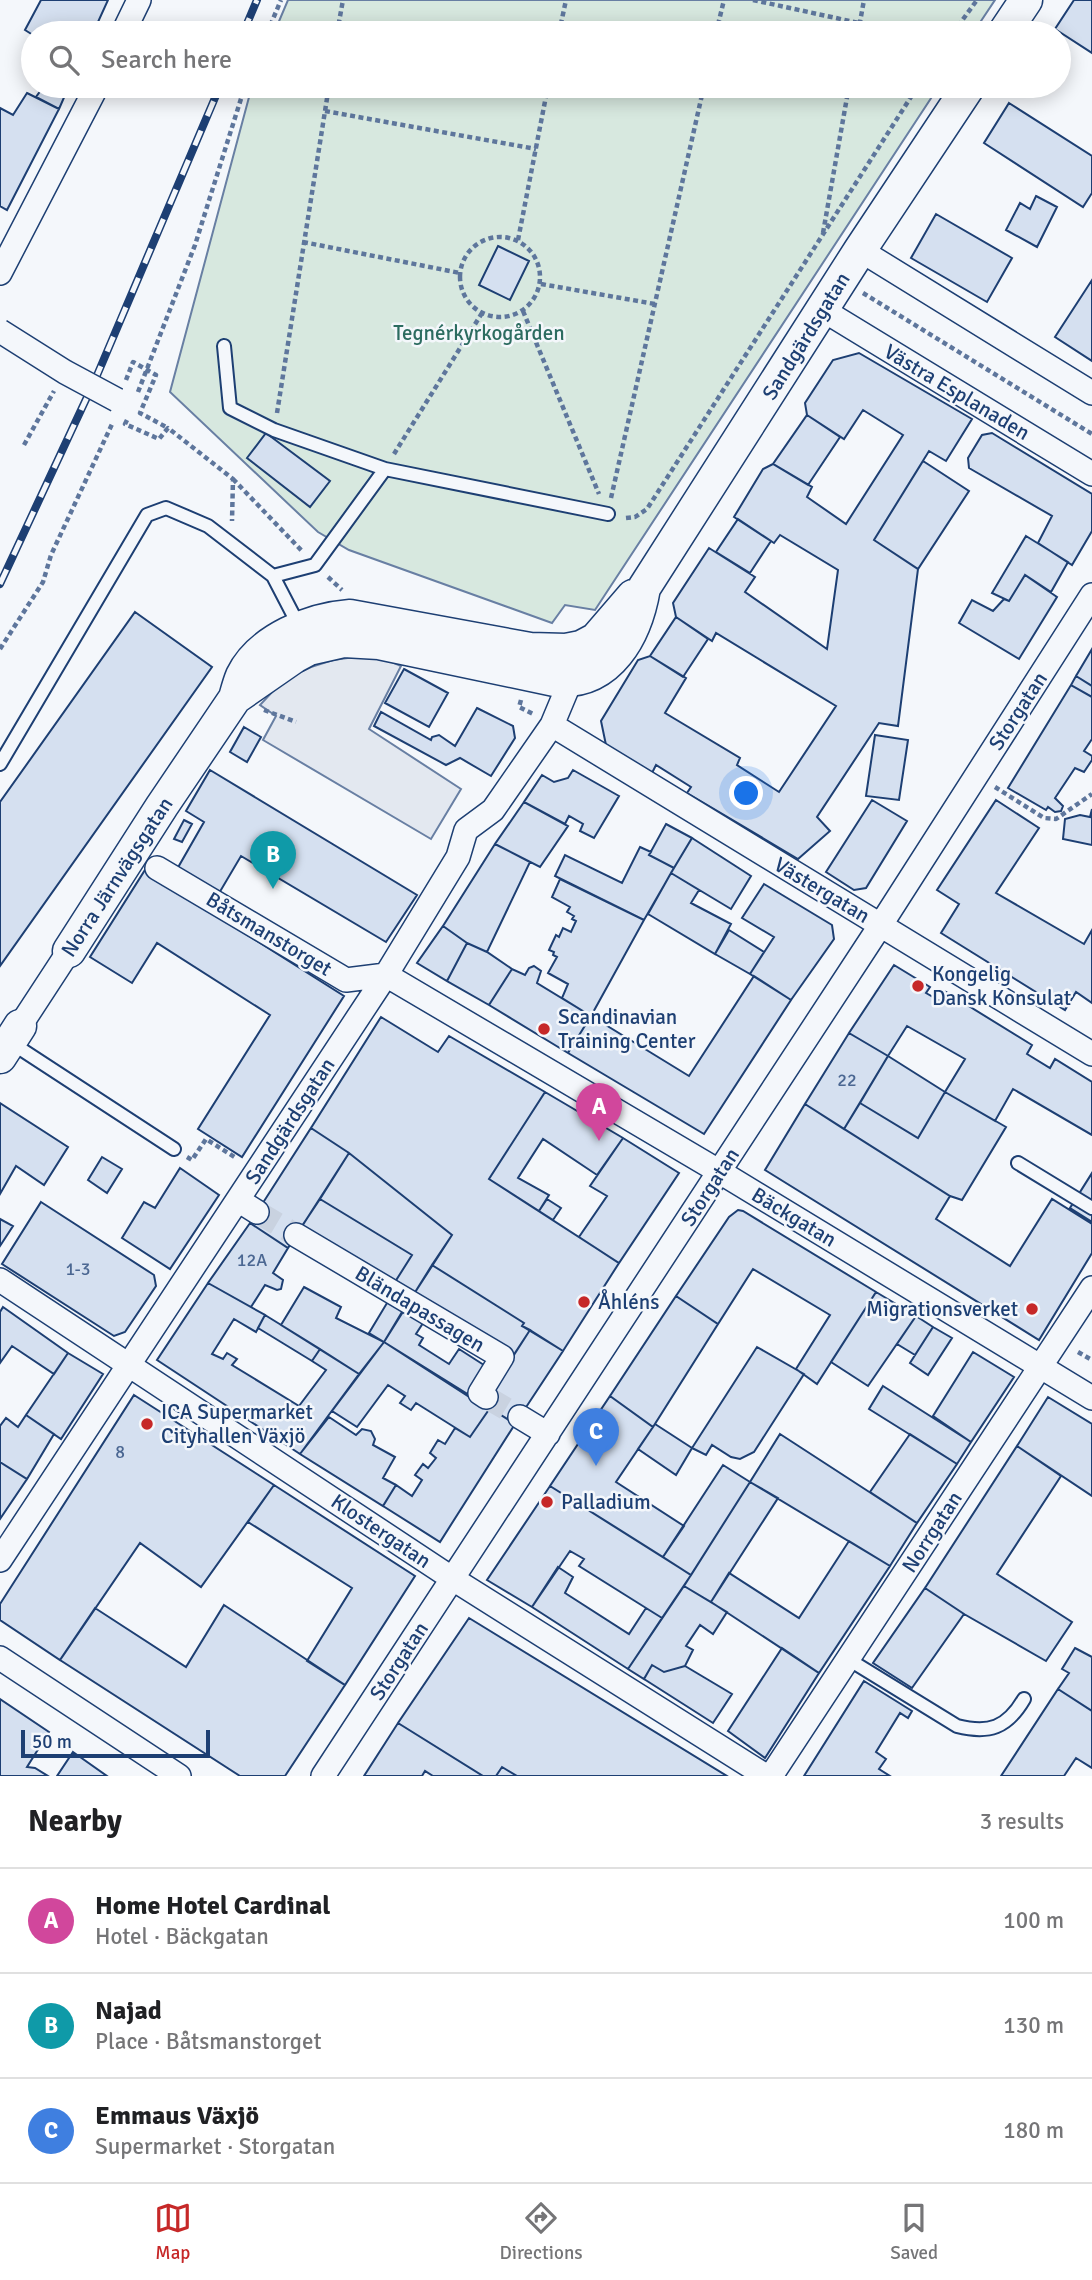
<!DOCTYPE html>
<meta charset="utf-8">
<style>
:root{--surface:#fff;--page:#f6f6f6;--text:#202124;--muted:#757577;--line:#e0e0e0;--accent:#c62828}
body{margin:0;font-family:Signika,sans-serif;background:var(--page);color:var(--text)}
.scale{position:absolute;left:21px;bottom:18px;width:189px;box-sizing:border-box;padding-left:7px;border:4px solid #1d3f73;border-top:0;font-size:19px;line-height:24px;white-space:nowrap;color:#1d3f73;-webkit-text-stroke:5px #f4f7fb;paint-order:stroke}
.you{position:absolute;left:747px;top:794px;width:24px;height:24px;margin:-18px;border:5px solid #fff;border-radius:50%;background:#1a73e8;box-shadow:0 0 0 10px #1a73e833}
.badge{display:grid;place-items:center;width:46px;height:46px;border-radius:50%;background:var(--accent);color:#fff;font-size:23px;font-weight:700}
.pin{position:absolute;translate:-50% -58px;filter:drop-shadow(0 2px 4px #0008)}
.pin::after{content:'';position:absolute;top:37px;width:24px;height:21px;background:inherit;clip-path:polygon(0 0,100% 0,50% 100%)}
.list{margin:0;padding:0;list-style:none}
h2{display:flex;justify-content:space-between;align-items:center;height:91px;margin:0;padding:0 28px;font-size:30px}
h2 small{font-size:23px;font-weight:400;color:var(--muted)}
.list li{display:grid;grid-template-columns:46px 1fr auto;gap:21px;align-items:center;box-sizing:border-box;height:105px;padding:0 28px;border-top:2px solid var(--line)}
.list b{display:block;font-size:26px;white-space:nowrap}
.list p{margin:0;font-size:23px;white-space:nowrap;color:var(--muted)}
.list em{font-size:23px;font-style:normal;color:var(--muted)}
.icon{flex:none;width:38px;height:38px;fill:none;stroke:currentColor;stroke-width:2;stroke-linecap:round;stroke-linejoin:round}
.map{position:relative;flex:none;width:1092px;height:1776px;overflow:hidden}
.search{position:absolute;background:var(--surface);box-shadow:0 4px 18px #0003;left:21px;right:21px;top:21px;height:77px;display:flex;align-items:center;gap:18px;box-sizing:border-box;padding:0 24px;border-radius:38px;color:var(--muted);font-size:26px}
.sheet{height:406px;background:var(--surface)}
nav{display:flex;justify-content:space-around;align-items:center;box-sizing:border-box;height:98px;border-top:2px solid var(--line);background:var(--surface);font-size:19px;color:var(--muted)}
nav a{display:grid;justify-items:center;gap:4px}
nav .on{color:var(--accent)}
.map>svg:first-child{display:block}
</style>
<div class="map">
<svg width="1092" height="1776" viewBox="0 0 1092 1776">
<rect width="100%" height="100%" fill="#f4f7fb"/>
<path fill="#d7e8df" stroke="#687fa3" stroke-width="2" d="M288 0H995L973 33H274Z
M252 86H939L595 610 565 605 552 623 349 550 318 532 170 392Z"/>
<path fill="#e3e8f0" stroke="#687fa3" stroke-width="2" d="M355 657 385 659 401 666 369 729 461 789 431 839 263 740 276 716 260 705 274 690 292 676 311 667 333 660Z"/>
<path fill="#d5e0f0" stroke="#1d3f73" stroke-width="2" d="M41 0H108L93 33 33 35 25 30Z
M1074 0H1092V53L1055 29Z
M44 86H69L59 109 36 97Z
M27 93 59 109 7 210 0 206V108L13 115Z
M1009 103 1092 156V193L1083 207 984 143Z
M1036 196 1057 207 1037 247 1006 230 1020 203 1030 209Z
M936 214 1012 258 987 302 911 258Z
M498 246 529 261 510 300 479 285Z
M1092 280V361L1055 337Z
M859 353 972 419 946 461 929 451 874 540 918 569 898 726 879 723 817 817 830 831 798 859 687 793 691 787 656 765 652 773 606 745 601 721 638 660 650 656 686 678 665 713 740 758 737 765 779 792 836 706 716 633 712 641 676 617 673 603 709 548 755 577 745 592 827 649 838 570 780 535 774 543 734 517 763 469 773 464 812 487 807 497 846 524 903 435 863 410 844 439 807 415 805 403 833 360Z
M807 415 840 437 808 485 773 464Z
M266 433 330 481 310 507 247 458Z
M992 433 1092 494V531L1072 565 1038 543 1052 516 969 468 968 458 982 435Z
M923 461 969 491 918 569 874 540Z
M738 519 771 541 750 573 716 552Z
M1026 536 1068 562 1051 592 1025 575 1009 601 992 593Z
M1025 575 1057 597 1019 659 959 623 972 600 993 611 1004 599 1009 601Z
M135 612 212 667 0 966V802Z
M676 617 708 639 683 677 650 656Z
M1092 649V686L1076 676Z
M404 669 448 693 429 727 385 703Z
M1076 676 1092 686V697L1071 685Z
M1071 685 1092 697V739L1084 751 1092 756V760L1084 772 1075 768 1055 798 1063 806 1061 811 1055 812 1048 807 1046 810 1008 788Z
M477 708 513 726 515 738 491 776 460 758 446 765 374 726 381 712 431 740 432 737 439 735 455 746Z
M244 727 261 737 247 762 230 752Z
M875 735 908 740 899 800 866 796Z
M210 770 417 895 386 942 241 856 218 895 176 871 204 822 186 811Z
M573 770 619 796 594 838 580 831 583 824 569 816 565 824 524 802 542 775 554 782 568 778Z
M872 800 907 821 866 888 854 890 826 872Z
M996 800 1039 828 996 893 1084 944 1092 930V1003L1076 992 1065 1010 941 933 959 904 937 890Z
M524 802 568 826 540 867 495 844Z
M1092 809V845L1063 839 1065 819 1080 815 1090 817Z
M184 820 192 824 182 842 174 839Z
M666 824 692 838 674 868 649 855Z
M692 838 751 876 731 909 671 873Z
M495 844 530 862 487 952 467 943 443 926Z
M640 847 651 852 649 855 674 868 644 920 555 876 565 855 622 883Z
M145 870 344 996 242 1157 198 1129 270 1015 157 943 132 983 90 957Z
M671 873 699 890 691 903 731 924 715 954 648 914Z
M560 879 644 920 591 1016 562 998 568 984 548 973 557 957 553 955 554 952 549 950 556 935 559 937 563 928 571 932 576 921 572 919 574 916 567 912 570 907 552 897Z
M764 884 832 925 834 939 791 1000 750 974 774 937 742 918Z
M443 926 467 943 447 981 417 963Z
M729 930 764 952 750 974 715 954Z
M467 943 487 952 512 969 489 1005 447 981Z
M894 965 930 987 926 993 942 1002 946 992 1032 1045 1027 1054 1050 1068 1055 1059 1092 1082V1135L1013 1089 995 1121 945 1092 965 1059 907 1026 888 1056 849 1033Z
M534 966 541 971 537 983 591 1016 568 1053 489 1005 512 969 525 975 529 968Z
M754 976 791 1000 704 1134 568 1053 591 1016 689 1076Z
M381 1017 438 1052 449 1036 545 1092 489 1179 619 1263 563 1351 522 1326 524 1323 432 1265 452 1235 349 1153 311 1128Z
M849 1033 888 1056 844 1129 805 1104Z
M888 1056 945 1092 918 1138 860 1103Z
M545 1092 623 1138 597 1175 543 1139 518 1178 549 1195 539 1211 489 1179Z
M945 1092 1006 1127 962 1200 950 1196 844 1129 860 1103 918 1138Z
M0 1103 68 1147 44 1185 16 1166 0 1194Z
M805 1104 950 1196 936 1219 1010 1266 1052 1199 1092 1224V1253L1039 1340 765 1170Z
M311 1128 349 1153 288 1248 250 1223Z
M623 1138 679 1173 619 1263 579 1237 607 1196 590 1186Z
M349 1153 452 1235 414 1294 395 1282 412 1255 320 1199Z
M102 1157 122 1169 107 1193 88 1180Z
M180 1168 219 1195 170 1269 122 1238 144 1202 155 1208Z
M1092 1173V1222L1070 1208Z
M320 1199 412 1255 395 1282 302 1226Z
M547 1199 561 1208 553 1220 539 1211Z
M41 1202 154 1275 156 1286 125 1332 114 1336 2 1264Z
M738 1210 743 1211 876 1292 817 1384 796 1369 830 1315 753 1269 718 1324 676 1296 729 1217Z
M0 1219 13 1226 0 1246Z
M250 1223 288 1248 273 1273 283 1280 281 1289 277 1290 265 1285 251 1307 208 1283Z
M432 1265 524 1323 522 1326 530 1330 514 1355 414 1294Z
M208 1283 265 1315 256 1332 234 1319 212 1354 223 1359 227 1353 237 1359 232 1365 299 1406 326 1370 312 1361 320 1349 359 1374 300 1454 157 1360Z
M304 1287 341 1307 336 1318 384 1342 359 1374 281 1325Z
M876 1292 916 1316 868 1386 831 1362Z
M676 1296 718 1324 653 1427 610 1396Z
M390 1298 405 1307 384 1342 369 1333Z
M3 1307 68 1353 54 1374 12 1346 0 1363V1312Z
M406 1307 425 1320 416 1334 423 1338 419 1345 449 1364 459 1349 487 1367 468 1396 384 1342Z
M265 1315 320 1349 312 1361 258 1328Z
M916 1316 933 1327 915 1355 897 1344Z
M933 1327 952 1338 928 1375 910 1363Z
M530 1330 563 1351 515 1424 482 1403Z
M384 1342 490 1408 470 1437 416 1403 411 1410 400 1403 405 1396 388 1385 357 1427 332 1411Z
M757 1347 804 1374 754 1452 740 1459 731 1457 712 1445 706 1455 692 1448Z
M973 1352 1014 1377 971 1442 933 1416Z
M68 1353 103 1374 61 1439 26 1415Z
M883 1386 971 1442 957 1464 869 1409Z
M134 1395 274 1485 201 1587 140 1543 60 1660 0 1620V1604Z
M610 1396 653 1427 616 1482 684 1526 663 1557 550 1486Z
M1048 1397 1092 1424V1496L1017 1446Z
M490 1408 515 1424 440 1542 383 1506 396 1485 412 1496 422 1480 415 1475 423 1464 428 1468 436 1458 430 1453 438 1440 445 1444 455 1428 470 1437Z
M26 1415 54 1434 27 1479 0 1462V1426L6 1418 18 1427Z
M329 1417 356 1435 362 1429 371 1431 375 1439 373 1445 395 1457 383 1478 396 1485 383 1506 300 1454Z
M655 1424 692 1448 676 1475 638 1449Z
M780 1434 917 1523 890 1566 750 1482Z
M910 1434 957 1464 917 1523 870 1492Z
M1017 1446 1061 1476 997 1574 1072 1622 1046 1661 964 1614 925 1588Z
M0 1462 27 1479 0 1519Z
M723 1465 750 1482 691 1575 663 1557Z
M750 1482 778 1498 711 1602 684 1586Z
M274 1485 415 1576 345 1685 307 1661 352 1588 248 1522Z
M550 1486 691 1575 662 1618 579 1566 584 1559 570 1551 532 1607 487 1580Z
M849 1541 890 1566 819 1673 711 1602 729 1573 799 1618Z
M558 1567 573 1577 565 1593 629 1634 646 1608 662 1618 628 1669 532 1607Z
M684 1586 727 1612 713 1634 700 1625 686 1646 693 1650 685 1666 664 1672 652 1665 644 1679 628 1669Z
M925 1588 964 1614 912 1688 873 1663Z
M224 1605 345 1685 285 1776H240L60 1660 95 1608 186 1667Z
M469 1618 727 1776H517L502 1767 496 1776H483L398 1723Z
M782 1648 819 1673 765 1758 728 1731Z
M1075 1648 1092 1657V1711L1058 1689 1069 1673 1062 1669Z
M652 1665 664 1672 685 1666 732 1694 713 1723 644 1679Z
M864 1681 912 1711 908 1718 900 1713 876 1752 886 1759 879 1769 890 1776H804Z
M1058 1689 1092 1711V1768L1076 1758 1064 1776H1001Z
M0 1699 49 1732 27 1767 35 1768 48 1776H0Z
M398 1723 483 1776H433L425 1771 422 1776H364Z
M73 1752 107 1776H57Z
M502 1767 517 1776H496Z"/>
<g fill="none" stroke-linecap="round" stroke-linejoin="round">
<path stroke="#c9d2e0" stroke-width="23" stroke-dasharray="23 11" stroke-linecap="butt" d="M257 1212 296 1235
M486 1397 520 1417"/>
<g stroke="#1d3f73" stroke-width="16">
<path id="lane" d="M224 346 230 408 274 430 385 469
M273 576 315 565 385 469 608 514
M0 764 147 515 166 508 208 526 273 576 299 626
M10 1042 174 1149
M1018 1163 1092 1208
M848 1659 957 1726C989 1734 1007 1728 1024 1699"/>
</g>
<g stroke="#1d3f73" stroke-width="26">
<path id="street" d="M123 33 139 0
M860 250 1092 393
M0 273 97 86
M823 310 1092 474
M552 725 1092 1054
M157 868 346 980 386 975
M386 975 720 1172 1092 1398
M20 1026 69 951
M238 1200 257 1212
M296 1235 502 1357 480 1393 486 1397
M0 1280 453 1579 766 1776
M520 1417 548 1434
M0 1560 386 975 458 857 466 830 493 810 552 725 570 682
M0 1658 179 1776
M323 1776 880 926 1092 595
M771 1776 1092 1288"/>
</g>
<g stroke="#1d3f73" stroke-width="35">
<path id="secondary" d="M1004 33 1026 0
M235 698 294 657 309 649 344 641 379 643 555 680C610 685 636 635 644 588L860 250 969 86
M69 951 162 806 235 698C237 691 239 683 242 676 260 639 311 619 350 616L530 649 566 650 581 647 596 639 633 596
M0 1057 20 1026"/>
</g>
<path stroke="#5e769c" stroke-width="4.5" stroke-dasharray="5 3.5" stroke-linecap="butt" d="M753 0 905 33
M267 33 281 0
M337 33 343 0
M559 33 566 0
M716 33 724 0
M858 33 864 0
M953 33 977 0
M325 111 536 149
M823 233 849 86
M460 277a40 40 0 1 1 80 0a40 40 0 1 1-80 0Z
M518 240 548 86
M303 242 460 273
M541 284 655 304
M863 293 1092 434
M523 311 599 494
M126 380 133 362 156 375 140 413 168 428
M138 392 195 245 245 86
M277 413 329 86
M127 420 125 424 159 439 168 428 233 479 232 521
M24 445 54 391
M394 454 482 313
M233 479 302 551
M611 498 704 86
M626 518 635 517 647 509 918 86
M328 577 342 590
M0 649 43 582 51 555 113 422
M521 700 519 707 533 714
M264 710 296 722
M995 787 1044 818 1056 819 1092 794
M187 1157 192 1160 206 1139 236 1158
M1078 1352 1092 1360"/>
<use href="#lane" stroke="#f4f7fb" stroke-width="12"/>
<use href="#street" stroke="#f4f7fb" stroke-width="23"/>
<use href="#secondary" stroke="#f4f7fb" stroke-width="32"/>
<g stroke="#1d3f73" stroke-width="8">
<path id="rail" d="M243 33 257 0
M0 584 95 380 220 86"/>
</g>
<use href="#rail" stroke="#f4f7fb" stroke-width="5" stroke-dasharray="16" stroke-linecap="butt"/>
<g stroke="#1d3f73" stroke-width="26" stroke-linecap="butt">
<path id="street-bridge" d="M0 331 65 372 117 400"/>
</g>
<use href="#street-bridge" stroke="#f4f7fb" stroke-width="23"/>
</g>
<g fill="#c62828" stroke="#f4f7fb" stroke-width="2.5">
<circle cx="918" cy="986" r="7"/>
<circle cx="544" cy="1029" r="7"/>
<circle cx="584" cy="1302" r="7"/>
<circle cx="1032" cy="1309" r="7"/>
<circle cx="147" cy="1424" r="7"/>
<circle cx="547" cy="1502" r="7"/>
</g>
<g text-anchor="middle" stroke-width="5" stroke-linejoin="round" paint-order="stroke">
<g font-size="18" fill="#4b6792">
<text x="847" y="1086">22</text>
<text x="252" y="1266">12A</text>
<text x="78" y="1275">1-3</text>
<text x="120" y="1458">8</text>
</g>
<g font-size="21" fill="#2c6c60" stroke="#f4f7fb">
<text x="479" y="340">Tegnérkyrkogården</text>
</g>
<g font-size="21" fill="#1d3f73" stroke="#f4f7fb">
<text transform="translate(806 336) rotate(-58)" y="7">Sandgärdsgatan</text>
<text transform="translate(957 392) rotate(31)" y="7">Västra Esplanaden</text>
<text transform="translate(1018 711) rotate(-57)" y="7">Storgatan</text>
<text transform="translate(117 877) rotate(-57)" y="7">Norra Järnvägsgatan</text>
<text transform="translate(822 890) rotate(31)" y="7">Västergatan</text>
<text transform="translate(269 934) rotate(31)" y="7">Båtsmanstorget</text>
<text transform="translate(290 1121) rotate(-57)" y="7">Sandgärdsgatan</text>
<text transform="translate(710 1187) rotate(-57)" y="7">Storgatan</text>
<text transform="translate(794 1217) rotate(31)" y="7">Bäckgatan</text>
<text transform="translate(420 1309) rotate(31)" y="7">Bländapassagen</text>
<text transform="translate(381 1531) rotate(34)" y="7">Klostergatan</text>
<text transform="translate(932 1532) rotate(-57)" y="7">Norrgatan</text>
<text transform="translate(399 1661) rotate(-57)" y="7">Storgatan</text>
</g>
<g font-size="21" fill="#1d3f73" stroke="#f4f7fb" text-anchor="start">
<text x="932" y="981">Kongelig<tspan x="932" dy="24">Dansk Konsulat</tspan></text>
<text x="558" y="1024">Scandinavian<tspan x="558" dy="24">Training Center</tspan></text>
<text x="598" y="1309">Åhléns</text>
<text x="1018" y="1316" text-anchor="end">Migrationsverket</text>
<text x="161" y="1419">ICA Supermarket<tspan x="161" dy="24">Cityhallen Växjö</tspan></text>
<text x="561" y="1509">Palladium</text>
</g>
</g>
</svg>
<div class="scale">50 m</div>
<div class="you"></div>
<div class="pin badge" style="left:599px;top:1141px;background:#d1479c">A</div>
<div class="pin badge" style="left:273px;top:889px;background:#0f9aa8">B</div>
<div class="pin badge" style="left:596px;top:1466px;background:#3f7fe0">C</div>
<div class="search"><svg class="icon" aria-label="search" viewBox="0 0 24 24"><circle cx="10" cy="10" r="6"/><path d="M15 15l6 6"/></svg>Search here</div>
</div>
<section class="sheet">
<h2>Nearby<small>3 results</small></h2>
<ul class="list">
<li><span class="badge" style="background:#d1479c">A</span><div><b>Home Hotel Cardinal</b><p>Hotel · Bäckgatan</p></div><em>100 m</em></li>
<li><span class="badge" style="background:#0f9aa8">B</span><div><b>Najad</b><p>Place · Båtsmanstorget</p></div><em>130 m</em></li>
<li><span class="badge" style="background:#3f7fe0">C</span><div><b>Emmaus Växjö</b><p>Supermarket · Storgatan</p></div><em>180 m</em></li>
</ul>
</section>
<nav>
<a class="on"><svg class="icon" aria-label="map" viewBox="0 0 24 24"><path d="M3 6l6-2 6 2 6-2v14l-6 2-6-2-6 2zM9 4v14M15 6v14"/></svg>Map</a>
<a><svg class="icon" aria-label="directions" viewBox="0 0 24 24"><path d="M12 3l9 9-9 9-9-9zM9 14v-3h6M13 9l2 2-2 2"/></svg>Directions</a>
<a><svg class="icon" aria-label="saved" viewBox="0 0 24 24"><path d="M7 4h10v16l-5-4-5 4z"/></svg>Saved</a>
</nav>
